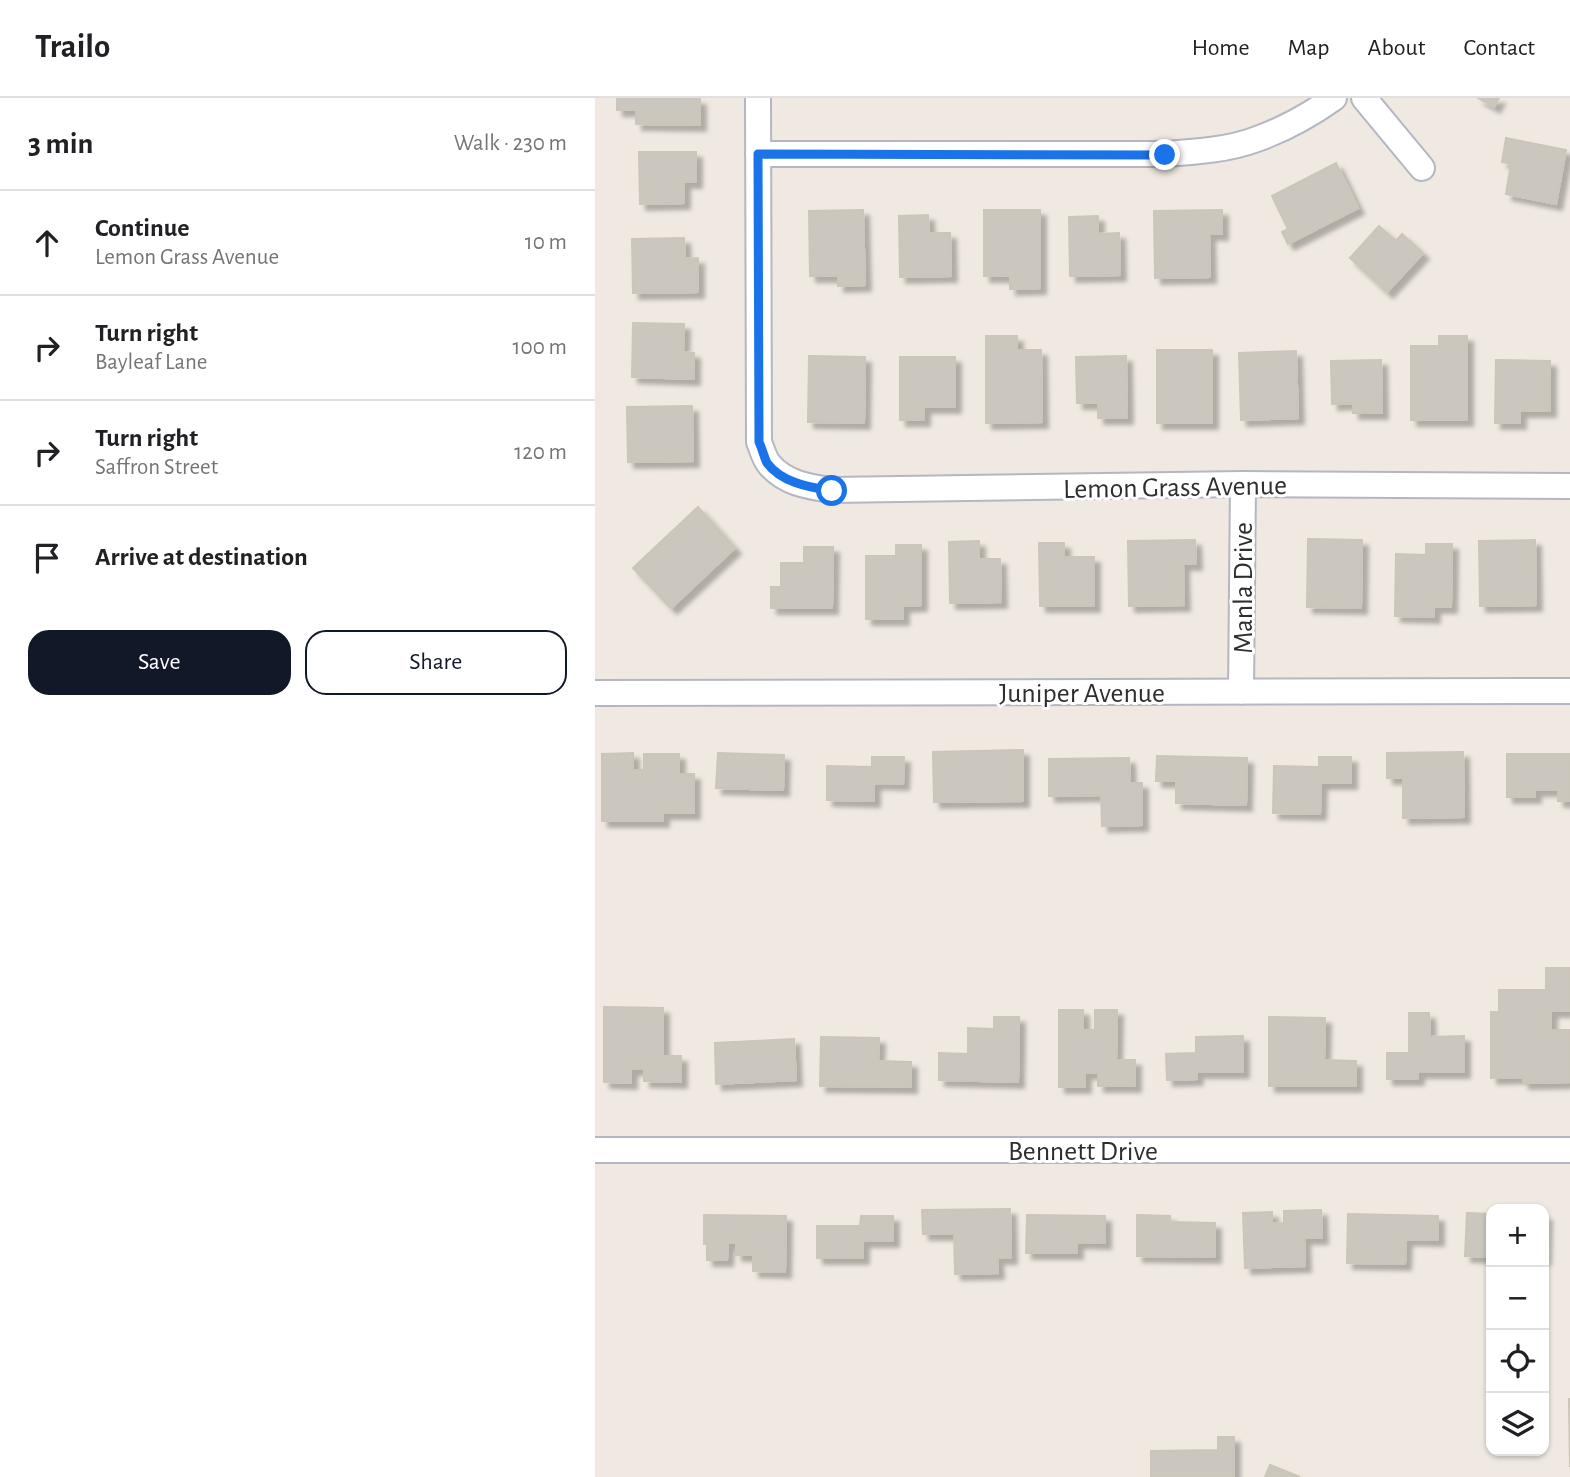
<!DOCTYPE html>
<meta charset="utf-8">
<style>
:root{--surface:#fff;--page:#f6f6f6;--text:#202124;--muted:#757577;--line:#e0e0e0;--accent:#111827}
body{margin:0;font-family:"Alegreya Sans",sans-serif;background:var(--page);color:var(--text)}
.controls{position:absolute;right:21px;bottom:21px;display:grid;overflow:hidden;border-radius:14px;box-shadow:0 2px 5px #0004}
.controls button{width:63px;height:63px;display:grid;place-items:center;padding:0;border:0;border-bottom:2px solid var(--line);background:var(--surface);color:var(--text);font:35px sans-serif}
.stop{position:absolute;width:21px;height:21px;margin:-16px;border:5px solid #1a73e8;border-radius:50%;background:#fff}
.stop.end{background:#1a73e8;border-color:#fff;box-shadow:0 2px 7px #0008}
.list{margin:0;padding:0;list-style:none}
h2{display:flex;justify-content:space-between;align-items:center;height:91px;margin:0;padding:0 28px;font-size:30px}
h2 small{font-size:23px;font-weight:400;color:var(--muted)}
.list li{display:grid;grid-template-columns:46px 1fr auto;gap:21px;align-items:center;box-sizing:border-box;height:105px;padding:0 28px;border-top:2px solid var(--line)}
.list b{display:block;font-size:26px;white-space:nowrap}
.list p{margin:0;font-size:23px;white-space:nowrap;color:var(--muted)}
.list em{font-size:23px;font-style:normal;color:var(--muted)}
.actions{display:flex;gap:14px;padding:21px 28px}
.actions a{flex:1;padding:16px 0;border:2px solid var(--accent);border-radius:21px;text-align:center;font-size:24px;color:var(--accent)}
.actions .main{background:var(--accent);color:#fff}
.icon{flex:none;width:38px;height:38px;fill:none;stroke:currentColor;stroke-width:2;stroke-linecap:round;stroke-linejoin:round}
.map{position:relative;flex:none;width:975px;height:1379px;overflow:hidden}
header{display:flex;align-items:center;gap:42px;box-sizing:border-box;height:98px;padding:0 35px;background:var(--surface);border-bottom:2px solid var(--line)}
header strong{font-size:33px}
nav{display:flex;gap:38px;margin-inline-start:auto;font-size:24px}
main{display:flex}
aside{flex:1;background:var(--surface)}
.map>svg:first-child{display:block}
</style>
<header>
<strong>Trailo</strong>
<nav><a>Home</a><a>Map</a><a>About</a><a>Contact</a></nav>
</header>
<main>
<aside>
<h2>3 min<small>Walk · 230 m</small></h2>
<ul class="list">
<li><svg class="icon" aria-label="ahead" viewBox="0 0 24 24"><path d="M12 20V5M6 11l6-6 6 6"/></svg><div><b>Continue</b><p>Lemon Grass Avenue</p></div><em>10 m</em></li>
<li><svg class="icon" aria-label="right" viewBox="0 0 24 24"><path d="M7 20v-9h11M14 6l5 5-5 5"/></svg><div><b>Turn right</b><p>Bayleaf Lane</p></div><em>100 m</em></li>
<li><svg class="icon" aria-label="right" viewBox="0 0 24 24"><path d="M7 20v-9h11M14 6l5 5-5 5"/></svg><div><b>Turn right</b><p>Saffron Street</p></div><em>120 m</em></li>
<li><svg class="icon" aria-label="arrive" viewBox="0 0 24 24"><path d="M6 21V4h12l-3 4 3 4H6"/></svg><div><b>Arrive at destination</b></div></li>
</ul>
<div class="actions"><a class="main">Save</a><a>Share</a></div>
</aside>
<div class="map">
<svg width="975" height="1379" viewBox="0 0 975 1379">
<defs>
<filter id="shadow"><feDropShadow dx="6" dy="6" stdDeviation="2" flood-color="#0004"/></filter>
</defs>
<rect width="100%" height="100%" fill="#efe9e1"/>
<path fill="#cbc7bf" stroke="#cbc5ba" stroke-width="2" filter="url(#shadow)" d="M22 0 105 1V27L41 26V12H22Z
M883 0H904L899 9Z
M911 40 971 52 961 106 911 96 916 66 907 64Z
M44 54H101V84H89V105L45 106Z
M741 65 763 110 693 146 687 134 693 131 677 98Z
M268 112 270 187 243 188V178H215L214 113Z
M389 112H445V190L415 191V178H389Z
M627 112V136H614L615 179 560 180 559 113Z
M333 117 334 135H355L356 178 305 179 304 118Z
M503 118V136L524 135 525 177 475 178 474 119Z
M784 128 801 143 807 136 828 155 792 194 755 160Z
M89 140 90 161 103 160V194L38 195 37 141Z
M38 225 89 226 88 254 99 255V281L37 279Z
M391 238H422V252H446L447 324 391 325Z
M844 238H872V322H816V248H844Z
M562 252H617V325H562Z
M701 253 703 320 646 322 644 255Z
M214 258 270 259 269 325 213 324Z
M531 258 532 320H503V305H482L481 259Z
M305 259H360V309H329V322H305Z
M786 262 787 315H758V305L737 306 736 263Z
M901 262 955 263V313H925V325H900Z
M97 308 98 363 33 364 32 309Z
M103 409 140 450 76 510 38 470Z
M713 441 767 442 766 510 712 509Z
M600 442 601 466H588L589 507 534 508 533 443Z
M940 442 941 507 885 508 884 443Z
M384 443V461H405L406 504 355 505 354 444Z
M444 445H469V459H499V508H445Z
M831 446H857L856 509H839V519L800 518 801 456 831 457Z
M301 447H326V507L308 508V521H271V458H301Z
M209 449H238L237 510H176V489H186V465H209Z
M428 652V703L339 704 338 654Z
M868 654 869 719 808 720V680H792V655Z
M38 655V672H49V656H84V676H99V715H68V723H7V656Z
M123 655 189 657 188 692 121 690Z
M912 656H975V703H963V692H940V699H912Z
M562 658 652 660 651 707 581 705V683H561Z
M277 659H309L308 686 279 685V703L232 702V668L277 669Z
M724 659H756V685H726L725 716 678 715 679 668 724 669Z
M534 660 535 685H547V727L507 728 506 697 454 698V661Z
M951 870H975V913H956V932H975V984L928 985V979L896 980V914H904V892H951Z
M9 909 68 910V958H86V984L49 983V971H36V985L9 984Z
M464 912H488V932H500V912H522L521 962H540V988H503V975H490V989H464Z
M814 915H834L835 939 869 938V974H823V981H792V955H814Z
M399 919H424L423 984 344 982V955L373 956V930L399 931Z
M674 919 730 920 729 962 761 963V988H674Z
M648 938V974H601L602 981 572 982 571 956 601 955V939Z
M226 939 284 940 283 963 316 964V989L225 988Z
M199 941 201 982 121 986 120 945Z
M415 1111 416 1160H402L403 1175 360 1176 359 1136H328L327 1112Z
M726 1112 727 1140H709L710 1168 650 1170 648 1115 677 1114V1126L689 1125V1113Z
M872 1115 896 1116V1159L870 1158Z
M753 1116 843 1118V1142L811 1141 810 1166 752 1165Z
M109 1117 191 1118 190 1174 158 1173V1157H141V1145H133L132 1162H112V1146H109Z
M432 1117 510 1118V1145L482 1144V1155H431Z
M542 1117 575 1118V1124L620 1125V1159L542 1158Z
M949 1117H951L950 1161H949Z
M266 1118H298V1143H268V1160H222V1128H265Z
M974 1301H975V1369Z
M623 1339H639V1379H556V1353L623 1352Z
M675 1367 705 1379H670Z"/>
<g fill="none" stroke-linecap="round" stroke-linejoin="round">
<g stroke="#b4b7c1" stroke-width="28">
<path id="minor" d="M163 0 164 344C167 351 169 360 174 366 189 385 214 389 237 392L648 386 975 388
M769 0 827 70
M163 56H570C600 54 633 52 662 41 690 31 715 17 739 0
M646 594 648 386
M0 595 975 593
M0 1052H975"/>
</g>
<use href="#minor" stroke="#fff" stroke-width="24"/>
</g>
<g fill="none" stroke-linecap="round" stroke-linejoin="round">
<path stroke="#1a73e8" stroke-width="9" d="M237 393C214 389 187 385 172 365 169 359 167 350 164 344L163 56 570 57"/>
</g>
<g text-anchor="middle" stroke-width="6" stroke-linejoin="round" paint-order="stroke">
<g font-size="28" fill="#2e2e2e" stroke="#fff">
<text transform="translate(580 388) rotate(-1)" y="10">Lemon Grass Avenue</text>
<text transform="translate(647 490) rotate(-90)" y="10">Manla Drive</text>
<text x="487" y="604">Juniper Avenue</text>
<text x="488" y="1062">Bennett Drive</text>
</g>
</g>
</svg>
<div class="controls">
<button>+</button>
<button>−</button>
<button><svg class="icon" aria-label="locate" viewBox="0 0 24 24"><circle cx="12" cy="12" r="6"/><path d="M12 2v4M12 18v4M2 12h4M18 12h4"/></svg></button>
<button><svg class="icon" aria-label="layers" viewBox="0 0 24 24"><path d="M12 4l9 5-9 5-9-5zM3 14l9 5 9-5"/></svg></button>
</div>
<div class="stop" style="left:237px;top:393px"></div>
<div class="stop end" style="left:570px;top:57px"></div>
</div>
</main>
